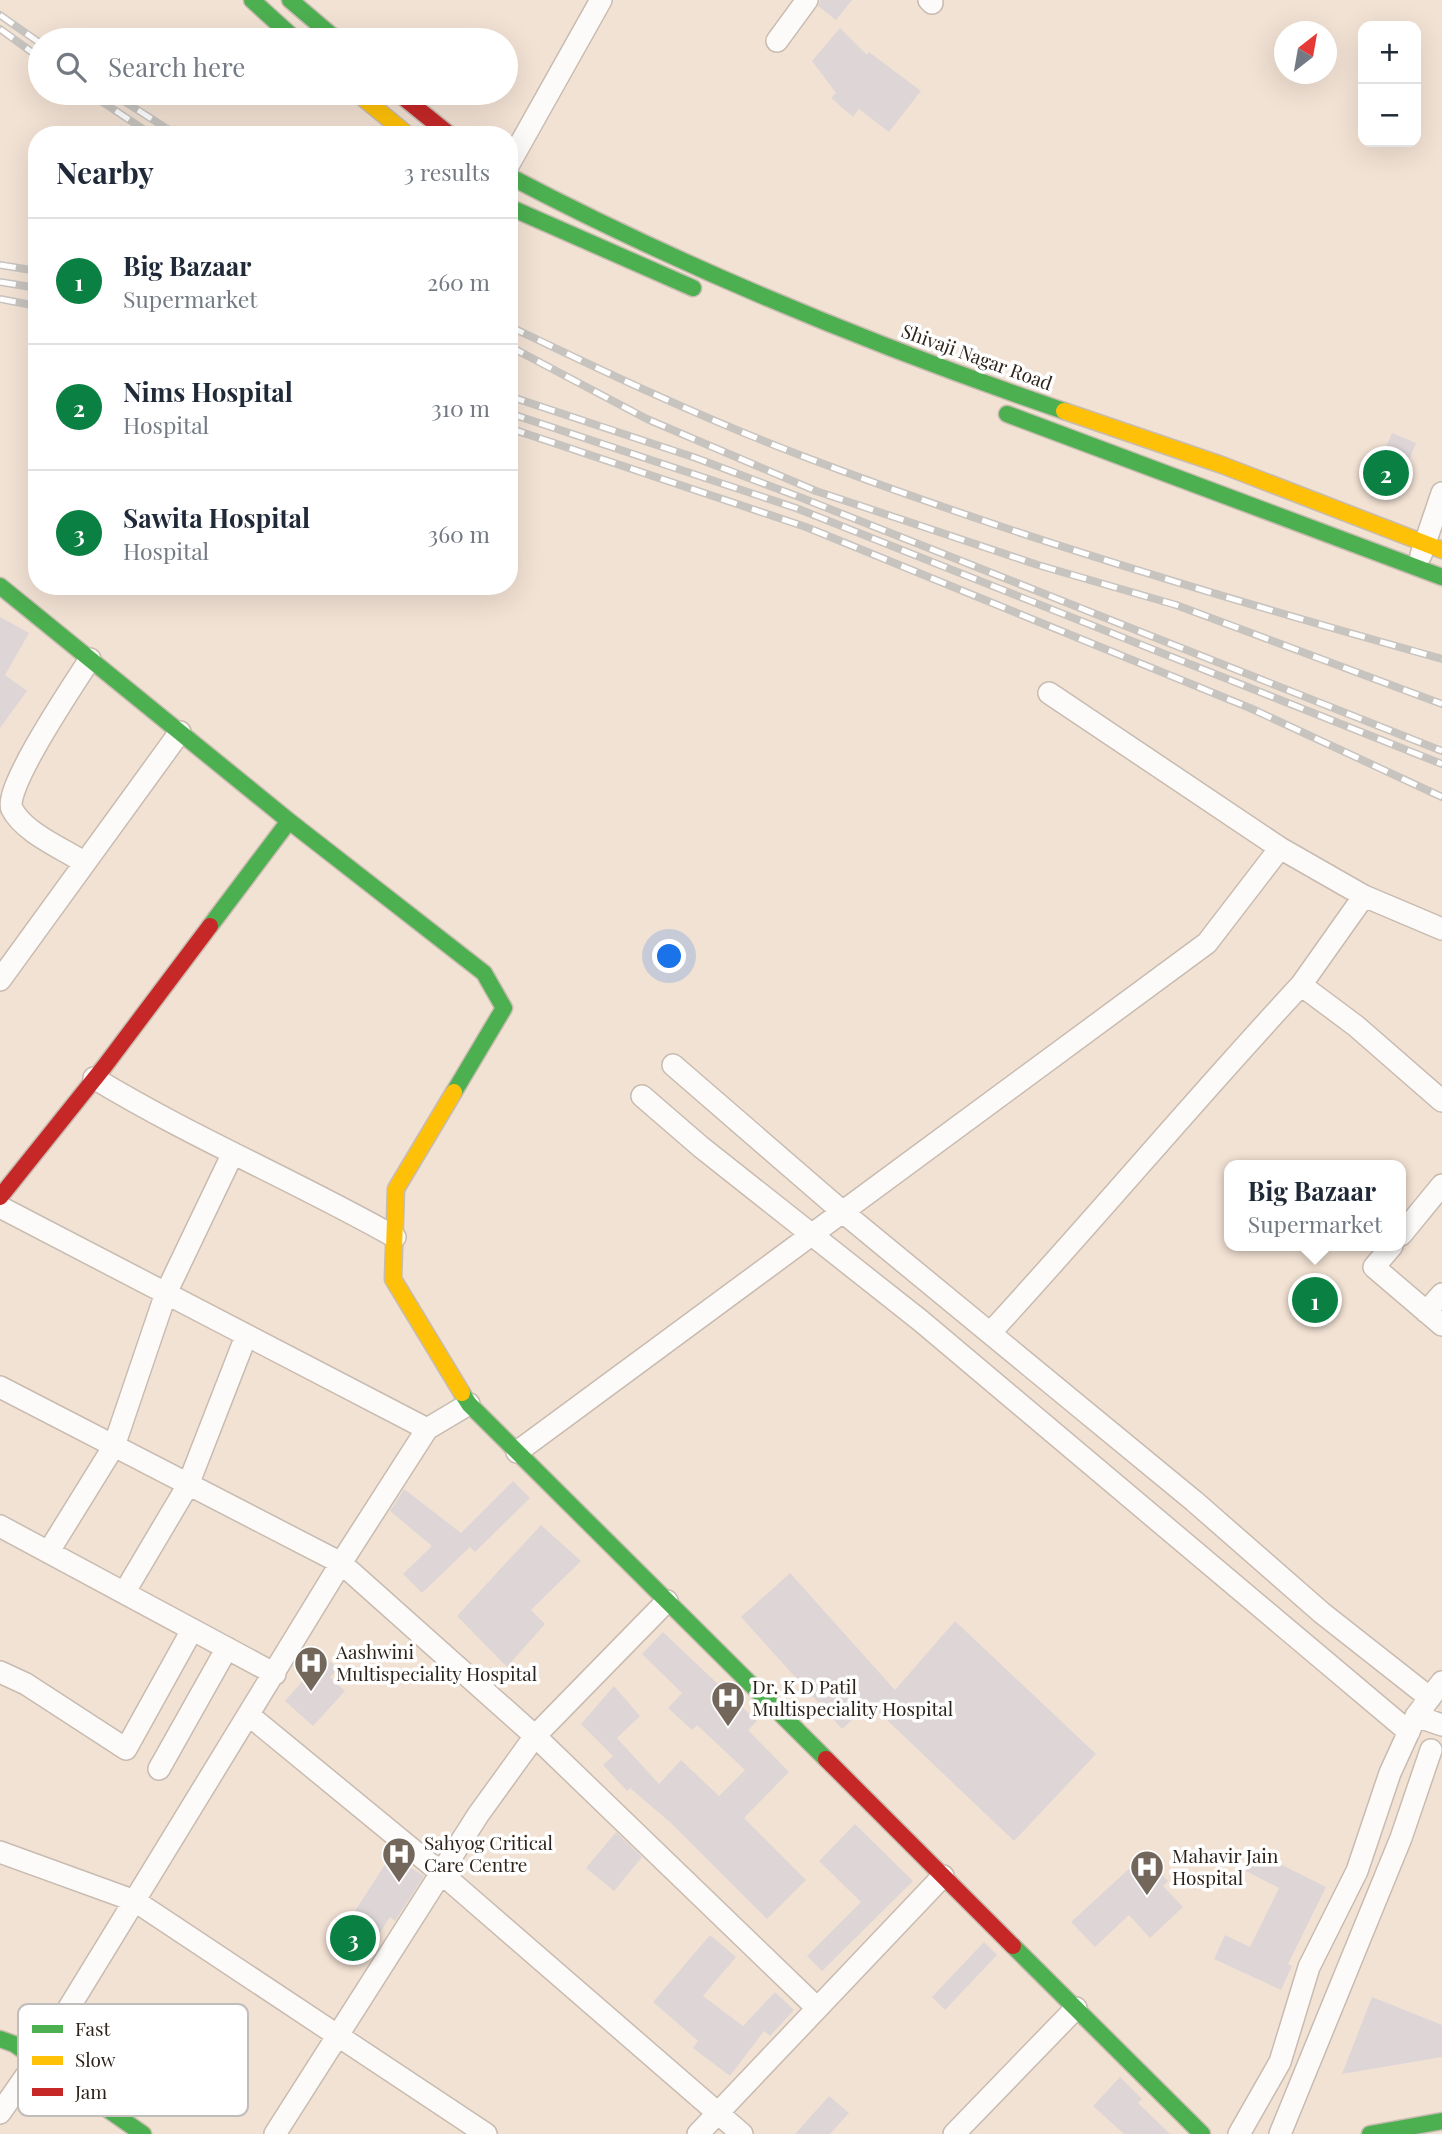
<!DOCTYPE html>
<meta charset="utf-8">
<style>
:root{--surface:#fff;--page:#f6f6f7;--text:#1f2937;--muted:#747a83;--line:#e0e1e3;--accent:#0b8043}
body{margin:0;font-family:"Playfair Display",serif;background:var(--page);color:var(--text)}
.controls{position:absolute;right:21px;top:21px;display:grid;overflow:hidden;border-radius:14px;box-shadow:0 7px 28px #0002}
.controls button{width:63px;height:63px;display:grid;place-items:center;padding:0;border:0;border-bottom:2px solid var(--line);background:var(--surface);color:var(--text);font:35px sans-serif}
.compass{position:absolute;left:1274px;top:21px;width:63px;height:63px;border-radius:50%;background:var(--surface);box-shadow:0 7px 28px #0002;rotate:31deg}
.you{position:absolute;left:670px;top:957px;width:24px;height:24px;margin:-18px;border:5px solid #fff;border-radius:50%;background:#1a73e8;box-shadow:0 0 0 10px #1a73e833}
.badge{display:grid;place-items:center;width:46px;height:46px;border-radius:50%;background:var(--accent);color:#fff;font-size:23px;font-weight:700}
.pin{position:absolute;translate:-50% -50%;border:4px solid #fff;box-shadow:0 2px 7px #0006}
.popup{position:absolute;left:1224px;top:1160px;width:182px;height:91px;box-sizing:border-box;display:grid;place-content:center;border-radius:14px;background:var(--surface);filter:drop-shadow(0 2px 5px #0005);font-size:23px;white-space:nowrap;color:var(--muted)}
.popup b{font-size:26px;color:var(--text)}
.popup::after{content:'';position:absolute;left:50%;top:100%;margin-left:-14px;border:14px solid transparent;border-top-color:var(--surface)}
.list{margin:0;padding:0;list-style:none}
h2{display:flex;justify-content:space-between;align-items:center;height:91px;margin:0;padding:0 28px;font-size:30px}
h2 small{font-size:23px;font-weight:400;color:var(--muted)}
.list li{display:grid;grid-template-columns:46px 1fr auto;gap:21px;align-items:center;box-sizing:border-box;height:126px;padding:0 28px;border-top:2px solid var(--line)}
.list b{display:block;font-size:26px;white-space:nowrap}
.list p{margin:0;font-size:23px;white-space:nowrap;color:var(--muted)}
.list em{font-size:23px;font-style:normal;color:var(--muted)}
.icon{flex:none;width:38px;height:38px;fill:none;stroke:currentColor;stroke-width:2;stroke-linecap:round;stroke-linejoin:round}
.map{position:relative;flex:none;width:1442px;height:2134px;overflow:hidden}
.search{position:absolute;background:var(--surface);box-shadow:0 7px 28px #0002;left:28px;top:28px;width:490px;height:77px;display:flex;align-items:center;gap:18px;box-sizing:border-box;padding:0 24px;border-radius:38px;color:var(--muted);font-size:26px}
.panel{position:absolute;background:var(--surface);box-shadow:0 7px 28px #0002;left:28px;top:126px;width:490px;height:469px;border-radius:28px}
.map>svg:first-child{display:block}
</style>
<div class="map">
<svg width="1442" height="2134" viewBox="0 0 1442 2134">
<rect width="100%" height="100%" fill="#f2e2d4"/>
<path fill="#ded6d6" d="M820 0H852L836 20 818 6Z
M840 28 867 55 869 52 921 91 889 132 859 109 853 117 831 98 836 93 812 61Z
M1392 433 1416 443 1394 498 1369 488Z
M0 617 29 633 5 675 27 691 0 728Z
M513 1481 530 1498 475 1552 470 1547 422 1593 403 1574 432 1546 390 1511 404 1489 461 1533Z
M541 1525 581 1561 531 1610 545 1624 507 1667 457 1616Z
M790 1573 895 1690 955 1621 1096 1754 1014 1841 870 1704 842 1729 741 1617Z
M663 1632 757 1721 748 1730 789 1772 744 1818 806 1880 767 1919 672 1824 630 1788 627 1791 603 1765 613 1756 581 1724 614 1686 640 1716 617 1738 659 1784 681 1760 719 1796 745 1770 697 1725 692 1730 668 1708 682 1693 642 1654Z
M324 1656 338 1669 330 1677 345 1691 313 1726 285 1701Z
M855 1824 913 1881 822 1971 807 1956 861 1902 819 1861Z
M616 1832 642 1857 614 1891 586 1868Z
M1254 1851 1326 1887 1288 1964 1292 1966 1281 1990 1214 1959 1225 1935 1250 1947 1279 1888 1244 1870Z
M391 1855 424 1876 395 1921 390 1917 359 1965 328 1944 344 1919 348 1922Z
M1144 1855 1168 1881 1163 1886 1183 1907 1150 1938 1129 1915 1095 1947 1071 1922Z
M710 1935 736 1957 703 1996 743 2026 775 1992 794 2010 770 2036 764 2031 730 2076 693 2048 698 2041 653 2002Z
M984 1942 997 1955 945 2010 932 1997Z
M1372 1997 1442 2025V2057L1342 2074Z
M1120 2077 1142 2099 1138 2103 1170 2134H1124L1093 2106Z
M829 2096 849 2113 830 2134H795Z"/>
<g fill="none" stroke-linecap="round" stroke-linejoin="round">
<g stroke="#c8bbb0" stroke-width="24">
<path id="street" d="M929 0 932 3
M777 41 807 0
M509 164 601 0
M1421 555 1442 493
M1049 693 1280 848 1364 896 1442 929
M85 863C64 849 24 833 12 809 2 790 76 681 90 659
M1364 896 1301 985 1356 1026 1442 1101
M0 980 180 732
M673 1065 844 1213 1194 1501 1322 1613 1430 1698
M94 1078C191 1137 296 1181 395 1237
M642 1096 701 1147 921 1321 1409 1732
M0 1207 427 1429
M1401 1235 1442 1185
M1392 1246 1374 1267 1442 1325
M1426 1312 1442 1294
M990 1333C1096 1218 1195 1099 1301 985
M0 1387 341 1563 535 1736 817 2008
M517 1452 1207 943 1280 848
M0 1526 275 1674
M49 1551 114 1446 166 1293 233 1153
M124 1593 188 1485 246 1336
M0 1672 26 1684 126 1749 192 1630
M250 1716 441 1873 742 2134
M1416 1716 1442 1725
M159 1769 227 1648
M0 1852 135 1901 486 2134
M0 2113 37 2060 341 1563 427 1429 469 1404
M275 2134 478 1815 535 1736 667 1601
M698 2134 943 1876
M954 2134 1076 2008
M1239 2134 1280 2062 1309 1967 1357 1871 1390 1773 1416 1716 1442 1682
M1280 2134 1401 1838 1431 1750"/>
</g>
<g stroke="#c8bbb0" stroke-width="19">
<path id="fast" d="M252 0 296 40
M290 0 337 40
M509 176C684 268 877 347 1064 411
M509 207 693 288
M1007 414 1442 577
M0 586 289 821 484 973 504 1008 454 1092
M210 926 289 821
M462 1393 469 1404 826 1759
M1013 1946 1202 2134
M0 2039 14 2044 143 2134
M1370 2134 1442 2121"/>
</g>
<g stroke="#c8bbb0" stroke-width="19">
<path id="slow" d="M357 93 408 135
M1064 411 1222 465 1442 550
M454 1092 396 1189 393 1279 462 1393"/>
</g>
<g stroke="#c8bbb0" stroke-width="19">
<path id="jam" d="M398 93 450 135
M0 1197 104 1067 210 926
M826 1759 1013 1946"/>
</g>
<use href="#street" stroke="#fdfbf9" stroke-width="21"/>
<use href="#fast" stroke="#4caf50" stroke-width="16"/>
<use href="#slow" stroke="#ffc107" stroke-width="16"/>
<use href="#jam" stroke="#c62828" stroke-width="16"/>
<g stroke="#c7c3bf" stroke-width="8">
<path id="rail" d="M0 15 40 43
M0 29 40 58
M89 93 152 135
M111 93 177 135
M0 265 37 271
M0 282 37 288
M0 299 37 306
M509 326C607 373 704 419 805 457 1013 536 1228 599 1442 659
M509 346 647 419 816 491 1038 565 1176 605 1442 704
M509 396 696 458 802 498 1442 751
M509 413 796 508 1442 764
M509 428 806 527 1250 708 1442 797"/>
</g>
<use href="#rail" stroke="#fff" stroke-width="5" stroke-dasharray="16" stroke-linecap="butt"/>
</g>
<defs>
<g id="hospital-pin" transform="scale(1.75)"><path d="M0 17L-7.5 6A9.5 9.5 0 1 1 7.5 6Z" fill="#73665b" stroke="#fff"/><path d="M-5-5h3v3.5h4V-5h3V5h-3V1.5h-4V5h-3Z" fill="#fff"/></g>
</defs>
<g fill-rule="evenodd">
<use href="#hospital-pin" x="311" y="1663"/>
<use href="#hospital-pin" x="728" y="1698"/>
<use href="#hospital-pin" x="399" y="1854"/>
<use href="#hospital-pin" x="1147" y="1867"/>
</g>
<g text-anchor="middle" stroke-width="7" stroke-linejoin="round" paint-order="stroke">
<g font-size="19" fill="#2e231a" stroke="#fff">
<text transform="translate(977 357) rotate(20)" y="7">Shivaji Nagar Road</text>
</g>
<g font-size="19" fill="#2e231a" stroke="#fff" text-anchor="start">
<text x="336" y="1659">Aashwini<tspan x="336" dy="22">Multispeciality Hospital</tspan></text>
<text x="752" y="1694">Dr. K D Patil<tspan x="752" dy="22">Multispeciality Hospital</tspan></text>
<text x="424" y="1850">Sahyog Critical<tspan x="424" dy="22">Care Centre</tspan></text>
<text x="1172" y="1863">Mahavir Jain<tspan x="1172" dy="22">Hospital</tspan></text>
</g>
</g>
<rect x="18" y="2004" width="230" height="112" rx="10" fill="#fff" stroke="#c0bdba" stroke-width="2"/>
<rect x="32" y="2025" width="31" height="8" fill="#4caf50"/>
<rect x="32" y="2056" width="31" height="9" fill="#ffc107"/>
<rect x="32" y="2088" width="31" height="8" fill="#c62828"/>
<g font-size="19" fill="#2e231a">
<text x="75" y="2036">Fast</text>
<text x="75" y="2067">Slow</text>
<text x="75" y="2099">Jam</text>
</g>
</svg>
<div class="controls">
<button>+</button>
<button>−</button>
</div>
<svg class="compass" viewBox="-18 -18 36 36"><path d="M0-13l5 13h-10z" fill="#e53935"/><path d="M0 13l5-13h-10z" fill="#747a83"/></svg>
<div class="you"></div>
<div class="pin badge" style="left:1315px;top:1300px">1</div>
<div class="popup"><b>Big Bazaar</b>Supermarket</div>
<div class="pin badge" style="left:1386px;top:473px">2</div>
<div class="pin badge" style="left:353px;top:1938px">3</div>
<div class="search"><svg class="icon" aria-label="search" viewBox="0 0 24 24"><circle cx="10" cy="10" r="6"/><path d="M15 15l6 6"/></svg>Search here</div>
<section class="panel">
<h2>Nearby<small>3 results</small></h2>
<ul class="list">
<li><span class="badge">1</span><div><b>Big Bazaar</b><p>Supermarket</p></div><em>260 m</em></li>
<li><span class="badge">2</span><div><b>Nims Hospital</b><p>Hospital</p></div><em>310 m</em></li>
<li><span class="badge">3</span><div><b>Sawita Hospital</b><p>Hospital</p></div><em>360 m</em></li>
</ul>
</section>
</div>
